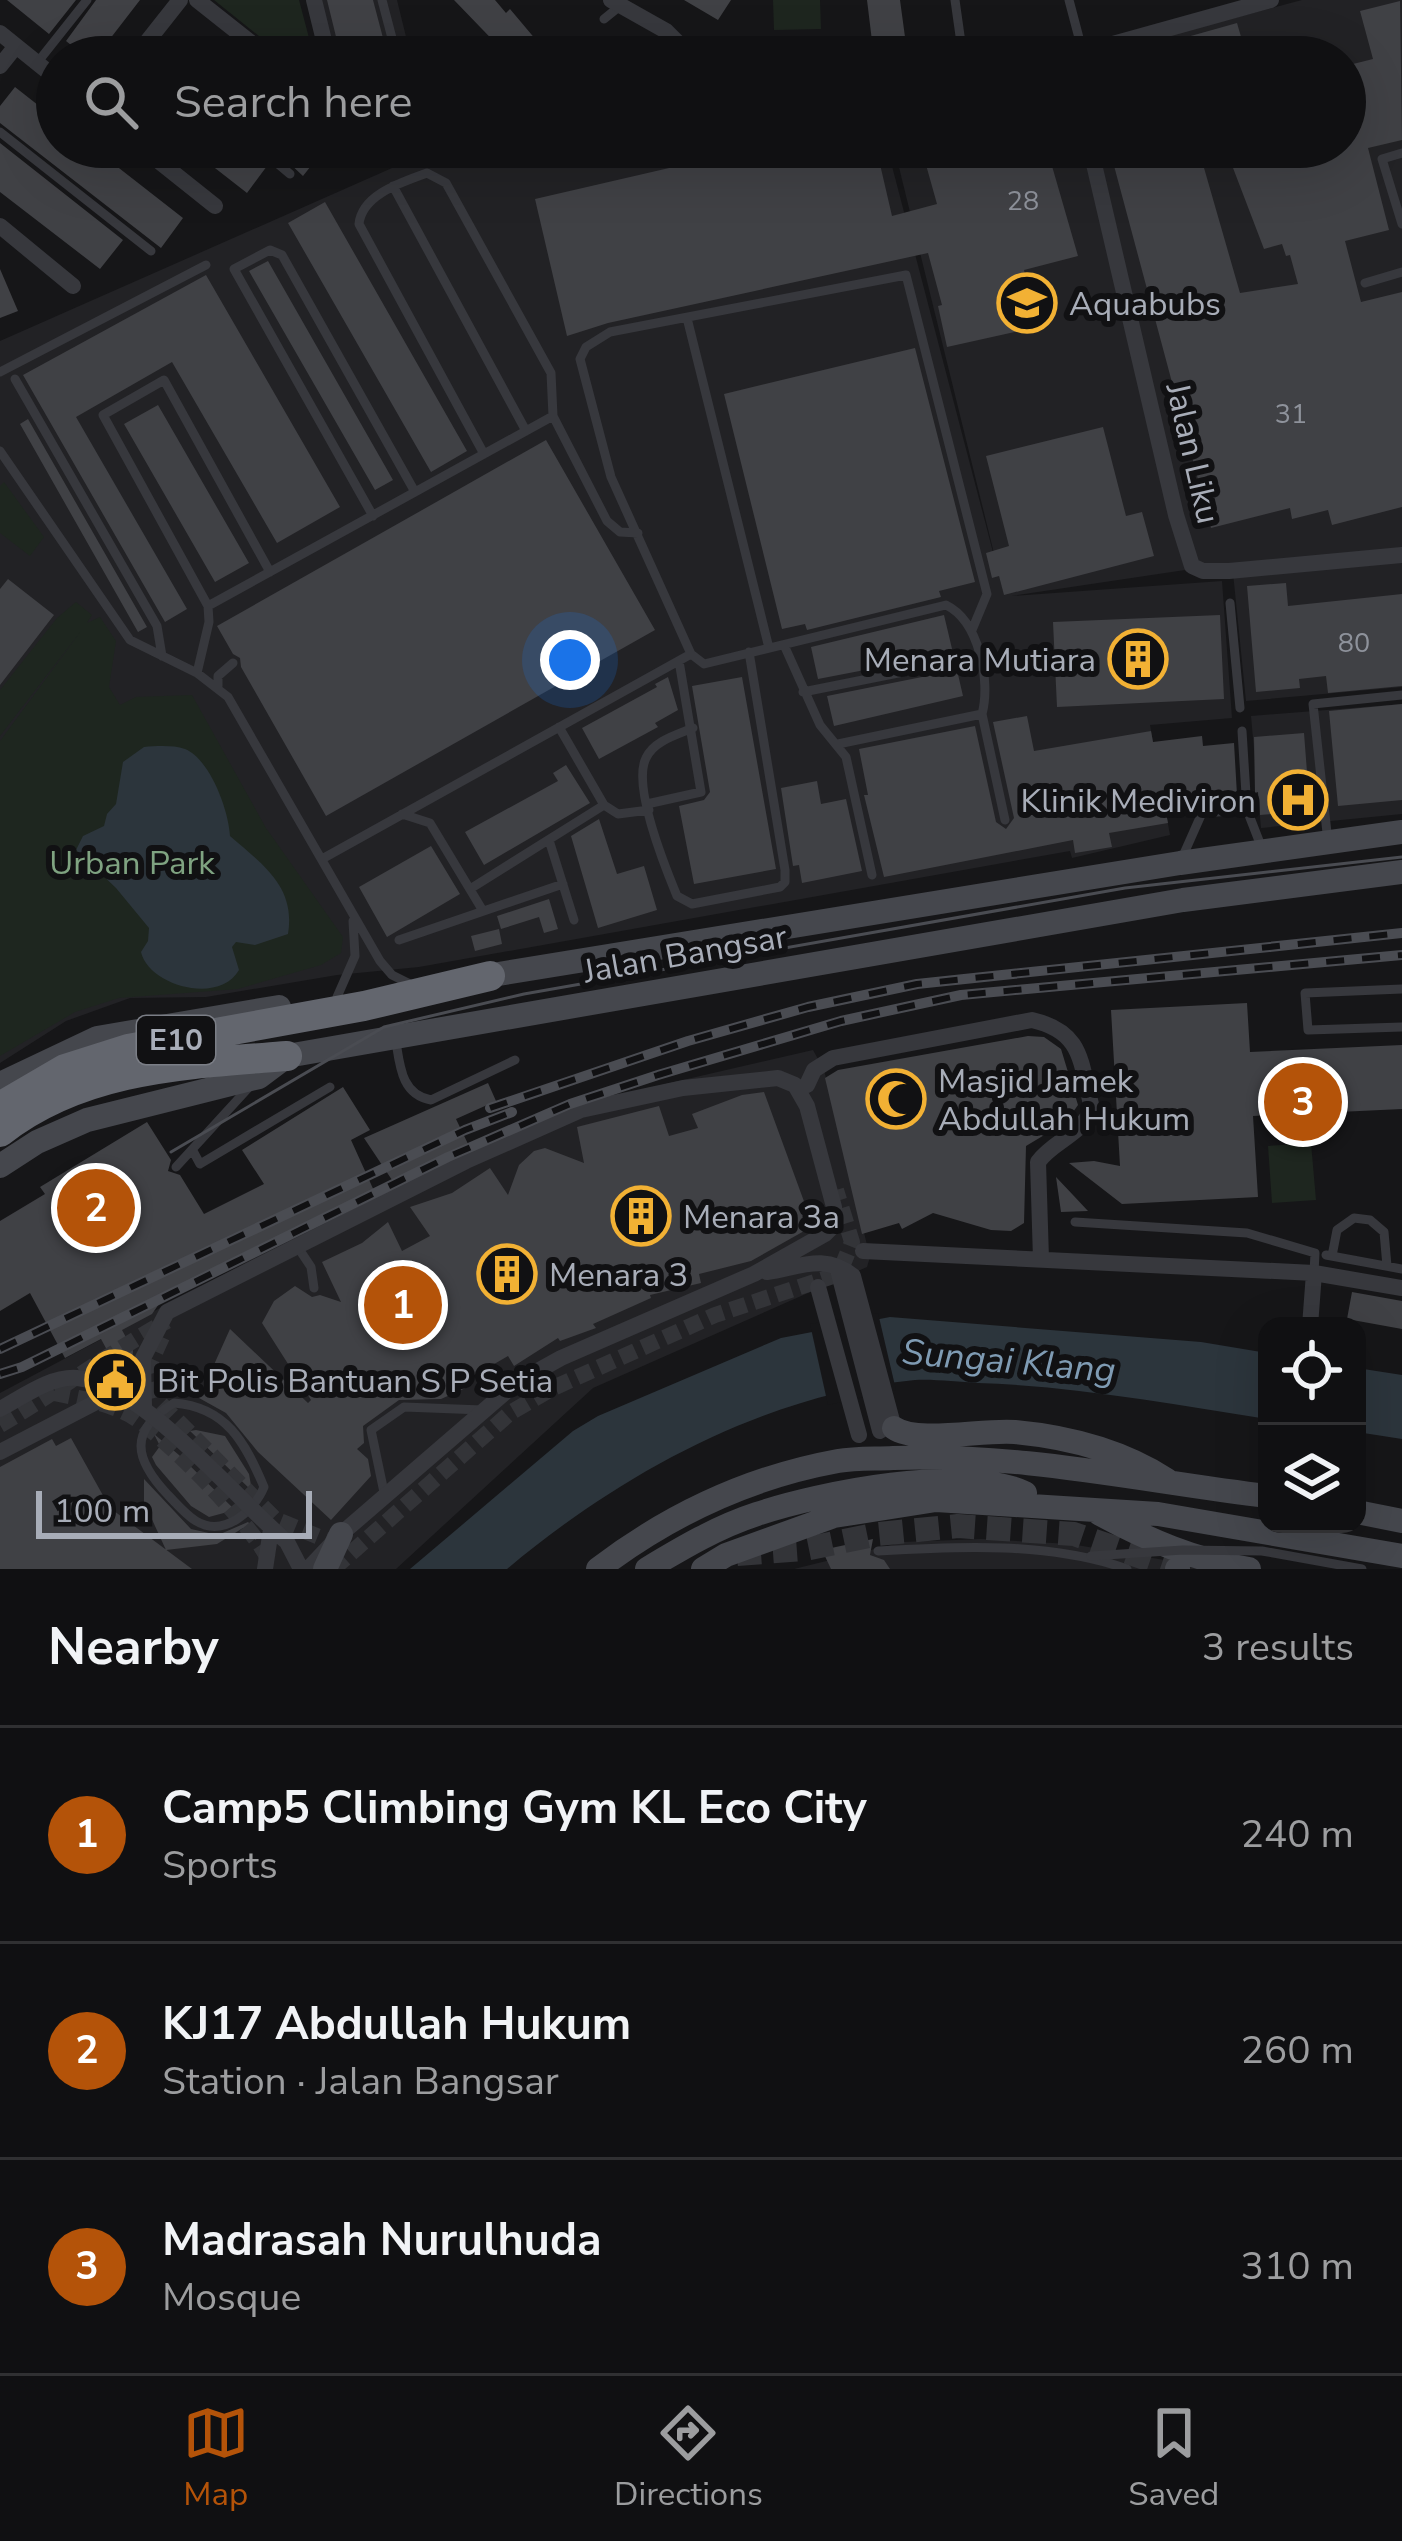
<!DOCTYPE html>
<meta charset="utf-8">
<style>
:root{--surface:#101012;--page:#19191b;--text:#f1f3f6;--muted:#9c9d9f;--line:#303032;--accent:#b45309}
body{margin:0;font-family:"Nunito Sans",sans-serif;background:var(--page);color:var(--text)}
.controls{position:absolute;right:36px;bottom:36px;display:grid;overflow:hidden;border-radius:24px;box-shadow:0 12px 48px #0002}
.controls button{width:108px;height:108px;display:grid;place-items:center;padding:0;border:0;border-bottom:3px solid var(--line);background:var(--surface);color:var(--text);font:60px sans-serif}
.scale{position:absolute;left:36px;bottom:30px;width:276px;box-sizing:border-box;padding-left:12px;border:6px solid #a8adb8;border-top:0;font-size:33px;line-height:42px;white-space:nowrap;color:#a8adb8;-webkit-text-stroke:9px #111113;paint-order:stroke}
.you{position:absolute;left:570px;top:660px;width:42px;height:42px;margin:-30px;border:9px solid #fff;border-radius:50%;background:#1a73e8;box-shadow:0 0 0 18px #1a73e833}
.badge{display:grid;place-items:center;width:78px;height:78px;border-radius:50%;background:var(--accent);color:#fff;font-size:39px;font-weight:700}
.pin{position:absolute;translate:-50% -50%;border:6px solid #fff;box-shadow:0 3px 12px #0006}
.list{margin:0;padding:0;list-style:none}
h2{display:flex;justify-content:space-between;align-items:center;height:156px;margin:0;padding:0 48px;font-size:51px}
h2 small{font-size:39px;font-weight:400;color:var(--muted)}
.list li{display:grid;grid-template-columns:78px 1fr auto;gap:36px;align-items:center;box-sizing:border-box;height:216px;padding:0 48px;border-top:3px solid var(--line)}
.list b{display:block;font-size:45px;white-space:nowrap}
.list p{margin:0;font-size:39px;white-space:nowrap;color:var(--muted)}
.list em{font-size:39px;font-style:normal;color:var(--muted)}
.icon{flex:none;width:66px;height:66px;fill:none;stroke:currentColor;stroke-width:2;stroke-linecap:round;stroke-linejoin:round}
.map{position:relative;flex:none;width:1402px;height:1569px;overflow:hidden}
.search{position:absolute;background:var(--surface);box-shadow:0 12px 48px #0002;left:36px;right:36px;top:36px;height:132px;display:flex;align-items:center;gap:30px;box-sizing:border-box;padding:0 42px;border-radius:66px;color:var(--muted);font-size:45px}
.sheet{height:804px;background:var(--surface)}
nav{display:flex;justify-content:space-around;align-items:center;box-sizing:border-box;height:168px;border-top:3px solid var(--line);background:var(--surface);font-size:33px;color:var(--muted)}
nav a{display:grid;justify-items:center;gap:6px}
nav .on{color:var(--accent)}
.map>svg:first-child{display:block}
</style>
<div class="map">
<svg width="1402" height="1569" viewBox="0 0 1402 1569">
<rect width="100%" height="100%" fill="#161618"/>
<path fill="#222225" d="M321 0H397L411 57H335Z
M1302 0H1402V687L1246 701 1232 563 1011 596 1222 581 1232 718 1150 725 1170 835 1072 858 1070 851 419 967 337 975 206 997 130 998 66 1021 0 1063V341L435 149 887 147 1005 598 894 147H1345V57H1087Z
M1402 704V814L1261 828 1251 716Z
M813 1050 824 1070 870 1257 867 1267 593 1388 396 1569H0V1393L307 1230 471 1150 579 1104Z
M981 1539 1071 1544 1217 1569H794L903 1542Z"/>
<path fill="#1e261f" d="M214 0H299L314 57H285Z
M773 0H820L821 29 774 30Z
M4 482 44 537 30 556 0 533V486Z
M76 602 92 615 87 623 100 617 116 641 109 687 120 705 136 697 192 695 266 828 343 937 341 953 321 965 238 989 119 998 75 1012 0 1056V741L81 631 0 736V690L57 618Z
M1311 1143 1316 1200 1272 1203 1268 1146Z"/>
<path fill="#2c353c" d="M144 747C157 746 173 745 185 749 210 759 229 811 230 836 262 864 296 886 288 934L255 945 236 942 232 947 239 970C219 1005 149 986 141 952L148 941 149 928 116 888 76 850 83 836 104 826 107 814 116 804 123 762Z
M890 1317 1201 1342 1267 1353V1419C1171 1404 1075 1386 978 1383 958 1382 935 1379 915 1380 765 1394 620 1474 507 1569H410L573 1431 598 1416 781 1338Z
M1357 1368 1402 1375V1439L1357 1432Z"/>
<path fill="#161618" d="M878 1313 896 1390 828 1405 810 1324Z"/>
<path fill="#404145" d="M7 0H76L49 34Z
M96 0H140L96 57H86L66 41Z
M327 0H373L388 57H341Z
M454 0H495L506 13 510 9 542 47 531 57H509Z
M684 0H731L718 20Z
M867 0H900L905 37 872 41Z
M1400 1 1402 140 1368 148 1389 230 1345 241 1361 302 1402 292V507L1332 525 1328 510 1292 519 1290 508 1211 528 1109 147H1198L1240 293 1298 284 1290 255 1286 256 1282 244 1264 249 1225 147H1345V66L1373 59 1360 11Z
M1237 23 1244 47 1208 57H1116Z
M190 38 213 57H174Z
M15 87 57 120V147H92L183 218 161 248 0 123V106Z
M0 143 123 240 100 269 0 192Z
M188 147H249L267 166 247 193Z
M272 147H326L303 176Z
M760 147H876L892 216 937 204 921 147H1051L1056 165 1052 166 1078 256 1024 270 1037 327 947 347 938 306 942 305 928 253 608 323 567 336 535 199Z
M325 202 467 451 431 472 288 223Z
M268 261 393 480 375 490 249 271Z
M0 269 18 311 0 318Z
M206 275 340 507 277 543 172 362 76 417 187 609 165 622 23 375Z
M915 348 975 582 939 591 941 597 807 630 805 624 782 629 724 394Z
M158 405 249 563 215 582 124 424Z
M28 419 147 627 138 632 20 424Z
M1103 427 1126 516 1142 512 1154 556 1004 595 999 576 992 578 986 553 1009 546 986 456Z
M546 440 655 630 326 816 241 667 240 658 233 654 217 626Z
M8 579 54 615 0 685V589Z
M1286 583 1288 606 1402 594V686L1328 693 1326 676 1299 679 1300 688 1256 692 1247 586Z
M944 615 953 653 818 679 811 647Z
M1220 615 1224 699 1057 707 1053 622Z
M957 670 963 696 834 726 827 696Z
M668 677 678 710 655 723 658 727 599 759 582 728 657 687 655 684Z
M742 677 776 869 694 884 679 806 704 800 710 792 692 686Z
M1402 704V800L1338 806 1329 711Z
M1027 716 1034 751 1151 731 1153 742 1202 736 1203 746 1234 743 1237 795 1164 802 1168 823 1109 833 1112 847 1075 853 1073 840 884 877 864 795H868L859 749 975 726 996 822 1006 829 1014 818 993 722Z
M1304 733 1310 811 1260 815 1258 792 1255 793 1254 737Z
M566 765 590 803 484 865 465 832 558 781 553 773Z
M817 781 821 804 846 799 862 871 802 883 799 865 793 866 781 788Z
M599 819 617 874 644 866 657 910 598 928 571 836Z
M431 846 460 894 387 937 359 887Z
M549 899 558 929 544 933 539 917 501 929 497 916Z
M499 929 502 944 475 951 471 936Z
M1247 1003 1250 1052 1402 1045V1109L1253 1116 1258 1197 1122 1204 1069 1163 1094 1161 1120 1166 1111 1010Z
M1028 1036 1044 1037 1061 1049 1078 1105 1066 1122 1026 1146 1024 1223 1011 1231 991 1230 933 1213 902 1229 899 1223 862 1234 825 1078 838 1070Z
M488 1083 496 1101 456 1119 469 1146 394 1183 364 1138Z
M343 1087 370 1130 351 1140 375 1193 161 1301 152 1314 122 1330 133 1350 131 1386 125 1383 101 1339 65 1358 30 1293 0 1311V1221L45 1194 40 1187 147 1122 171 1160 168 1171 180 1175 204 1214 264 1184 242 1150Z
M764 1092 813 1226 751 1261 699 1274 701 1283 650 1295 651 1298 593 1324 596 1328 560 1341 558 1338 514 1366 508 1356 465 1381 468 1387 441 1399 399 1400 363 1426 364 1443 357 1449 368 1459 371 1476 331 1520 258 1452 226 1413 199 1398 230 1329 308 1403 311 1400 262 1323 274 1301 295 1286 312 1297 320 1295 341 1302 322 1262 362 1243 388 1222 402 1251 430 1236 410 1207 452 1193 490 1168 508 1195 519 1165 534 1151 545 1148 584 1163 577 1127 659 1106 669 1136 698 1128 692 1114 742 1095Z
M1056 1177 1073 1195 1088 1211 1061 1212Z
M1352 1292 1402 1301V1329L1347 1319Z
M196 1430 225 1436 249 1474 252 1491 190 1431Z
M154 1434 179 1455 235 1510 209 1517 191 1506 156 1465 152 1457 160 1446Z
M71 1438 110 1508 192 1569H0V1467L52 1439 56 1446Z
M144 1479 191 1529 218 1535 248 1522 258 1532 256 1540 243 1528 217 1544 166 1550 144 1502Z
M873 1539 870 1555 884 1560 890 1569H831L822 1550Z"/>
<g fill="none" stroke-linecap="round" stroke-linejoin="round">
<path stroke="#333438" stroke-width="16" stroke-dasharray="16 8" stroke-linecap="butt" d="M162 1337 149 1366 159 1402 275 1519 339 1545
M54 1393C78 1398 104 1402 126 1413 156 1426 257 1530 268 1559
M0 1425C57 1392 109 1353 167 1321
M333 1569 510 1413 551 1389 715 1315 839 1274 852 1242 836 1190"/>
<path stroke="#333438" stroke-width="24" stroke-dasharray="24 12" stroke-linecap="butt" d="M737 1554 805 1549 878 1534 958 1526 1074 1534 1177 1569"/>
<path stroke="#37383d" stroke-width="9" d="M382 0 397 57
M955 0 963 57
M1069 0 1083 53
M604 19 620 6
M37 63 87 0
M0 132 151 251
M258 147 290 174
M1402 153 1382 159 1402 224
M393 186 526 431
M1365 283 1402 272
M687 318 769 648
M0 372 206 265
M15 379 157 626 162 656
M0 451 130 640 197 673 228 697 380 961 392 975 412 985
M484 454 359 224C362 194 403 182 427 173L446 183 551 373 553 416 607 521 620 532 638 533
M373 516 234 269 270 250 282 255 415 492
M1230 603 1240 708
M208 606 553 416
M972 630 987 594 906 275 610 332 586 347 580 359 611 477 691 654 704 664 946 605C979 621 991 681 982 714L1005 820
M784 645 820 725 846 757 872 875
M197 673 209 622 208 606 103 415 164 380 270 572
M218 686V676L233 663
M803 692 978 657
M559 727 604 805 618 814 649 810
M693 728C676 735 654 741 646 758 632 786 665 867 677 896L692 904 780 887 785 882V870L749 652
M1242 731 1247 810
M838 744 982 714
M647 804 701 792 679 661
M402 814 430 823 483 911
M549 840 574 920
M1328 842 1313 704 1402 695
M1182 858 1202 813 1247 810 1263 851
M322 859 691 654
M470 889 604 805
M399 940 563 884
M1402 989 1305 993 1308 1030 1402 1027
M337 997 355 956 353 921
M396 1042C400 1067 402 1095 431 1100L515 1060
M193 1151 200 1164 330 1087
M176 1167 251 1085
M1075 1222 1247 1233 1315 1253 1314 1273
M297 1246 311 1267 314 1288
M1326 1255 1402 1269
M1332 1256 1337 1230 1354 1218 1370 1220 1384 1232 1387 1266
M174 1403C226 1407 245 1442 264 1487 254 1511 224 1538 196 1521 186 1515 176 1503 168 1495 134 1459 128 1431 174 1403Z
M385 1497 371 1430 404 1407 482 1410
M878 1551C959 1546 1050 1542 1127 1569"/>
<path stroke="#37383d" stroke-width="16" d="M197 0 269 57
M314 0 328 57
M611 0 666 31 692 57
M0 33 57 79
M135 57 180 0
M1066 57 1271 0
M0 66 16 46
M141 147 215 206
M1090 147 1176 515 1192 566 1203 571H1229L1402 555
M0 226 73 286
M807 1085 814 1070 833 1058 1032 1020C1084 1032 1080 1063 1092 1108 1081 1136 1054 1140 1038 1162L1041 1259
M863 1251 1314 1273 1402 1288
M767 1272C800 1267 825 1253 853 1276L894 1428
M839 1274 880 1431
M818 1287 859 1435
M1310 1326 1314 1273
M144 1406 143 1358 167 1312 466 1161 581 1110 683 1088 778 1078 795 1085 807 1106 834 1207 833 1226 825 1234 754 1274 561 1358 516 1383 341 1534 308 1569
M0 1409C23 1397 50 1376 77 1378 143 1384 235 1498 287 1542L301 1569
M0 1452 104 1398 123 1396
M265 1569 271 1529"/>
<path stroke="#45474d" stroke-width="24" d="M474 978 1180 863 1402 832
M0 1084 97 1038 279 1007
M0 1166 37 1142 87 1120 259 1077 287 1056 1183 900 1402 872
M894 1428C917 1444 984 1429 1015 1432 1069 1437 1122 1451 1167 1480
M1357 1512 1402 1521
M1100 1514C1148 1540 1195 1560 1249 1569
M325 1569 341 1534
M598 1569C669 1515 750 1477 838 1461 856 1458 875 1459 893 1458 1019 1453 1143 1481 1267 1496
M647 1569C682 1548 717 1527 757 1514 820 1493 963 1464 1025 1493
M703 1569 726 1555 834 1516 936 1500 1158 1514 1402 1556
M1177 1569H1178"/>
<path stroke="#63666e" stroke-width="30" d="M0 1107 65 1069 128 1049 364 1006 490 976
M0 1132C82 1067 188 1064 287 1056"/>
<path stroke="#4a4c52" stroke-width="3" d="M171 1152 384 1027 524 994 1125 888 1402 857"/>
<g stroke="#4a4c52" stroke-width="10">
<path id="rail" d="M490 1108 688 1041 808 1007 917 984 1402 933
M0 1349 465 1130 512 1112
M0 1374 22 1367 448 1157 570 1104 658 1075 841 1021 961 995 1402 955"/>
</g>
<use href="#rail" stroke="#111113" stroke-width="6" stroke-dasharray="18" stroke-linecap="butt"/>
<path stroke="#37383d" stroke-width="9" d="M1091 1556 1183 1550 1262 1551 1362 1569"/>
</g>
<defs>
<g id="school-ring" transform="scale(3)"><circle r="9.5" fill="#111113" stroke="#f2b134" stroke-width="1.5"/><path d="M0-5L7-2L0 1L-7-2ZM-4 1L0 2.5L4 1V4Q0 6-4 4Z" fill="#f2b134"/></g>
<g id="building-ring" transform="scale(3)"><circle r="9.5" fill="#111113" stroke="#f2b134" stroke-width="1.5"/><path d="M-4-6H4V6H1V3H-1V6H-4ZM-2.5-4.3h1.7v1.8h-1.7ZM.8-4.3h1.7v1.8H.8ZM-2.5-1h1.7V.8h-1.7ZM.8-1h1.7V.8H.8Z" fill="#f2b134"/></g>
<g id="hospital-ring" transform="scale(3)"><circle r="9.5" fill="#111113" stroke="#f2b134" stroke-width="1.5"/><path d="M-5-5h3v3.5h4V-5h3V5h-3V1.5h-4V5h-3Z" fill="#f2b134"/></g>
<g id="mosque-ring" transform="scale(3)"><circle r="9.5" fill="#111113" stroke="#f2b134" stroke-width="1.5"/><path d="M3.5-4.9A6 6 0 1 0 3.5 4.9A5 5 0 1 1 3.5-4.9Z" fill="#f2b134"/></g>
<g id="civic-ring" transform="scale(3)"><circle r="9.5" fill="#111113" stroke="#f2b134" stroke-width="1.5"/><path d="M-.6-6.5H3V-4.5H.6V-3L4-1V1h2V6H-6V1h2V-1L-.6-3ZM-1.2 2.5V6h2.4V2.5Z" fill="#f2b134"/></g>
</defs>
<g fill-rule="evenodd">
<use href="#school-ring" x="1027" y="303"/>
<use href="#building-ring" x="1138" y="659"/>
<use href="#hospital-ring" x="1298" y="800"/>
<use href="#mosque-ring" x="896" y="1099"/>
<use href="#building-ring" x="641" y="1216"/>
<use href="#building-ring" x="507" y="1274"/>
<use href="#civic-ring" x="115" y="1380"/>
</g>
<g text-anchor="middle" stroke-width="12" stroke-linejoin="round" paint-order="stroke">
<g font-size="27" fill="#8e929b">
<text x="1023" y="210">28</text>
<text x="1291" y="423">31</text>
<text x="1354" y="652">80</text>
</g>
<rect fill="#111113" stroke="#7b7e86" stroke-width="3" x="137" y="1016" width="78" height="48" rx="9"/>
<g font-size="30" font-weight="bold" fill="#a8adb8">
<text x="176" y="1050">E10</text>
</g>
<g font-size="33" fill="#a8adb8" stroke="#111113" text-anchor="start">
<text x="1069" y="315">Aquabubs</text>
<text x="1096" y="671" text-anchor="end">Menara Mutiara</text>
<text x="1256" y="812" text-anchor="end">Klinik Mediviron</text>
<text x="938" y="1092">Masjid Jamek<tspan x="938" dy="38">Abdullah Hukum</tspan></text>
<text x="683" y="1228">Menara 3a</text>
<text x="549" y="1286">Menara 3</text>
<text x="157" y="1392">Bit Polis Bantuan S P Setia</text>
</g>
<g font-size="33" fill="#a8adb8" stroke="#111113">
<text transform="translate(1194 453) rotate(77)" y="12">Jalan Liku</text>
<text transform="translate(685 953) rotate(-10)" y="12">Jalan Bangsar</text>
</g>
<g font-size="33" fill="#7fa381" stroke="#111113">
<text x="132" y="874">Urban Park</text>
</g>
<g font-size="36" font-style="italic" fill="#7f9bb3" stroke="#111113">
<text transform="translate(1009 1360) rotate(5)" y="13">Sungai Klang</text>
</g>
</g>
</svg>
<div class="controls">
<button><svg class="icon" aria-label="locate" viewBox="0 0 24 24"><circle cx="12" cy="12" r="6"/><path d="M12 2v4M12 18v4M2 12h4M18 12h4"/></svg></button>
<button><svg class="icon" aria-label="layers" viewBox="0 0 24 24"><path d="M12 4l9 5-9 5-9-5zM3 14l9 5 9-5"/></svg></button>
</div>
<div class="scale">100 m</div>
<div class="you"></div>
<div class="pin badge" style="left:403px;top:1305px">1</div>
<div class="pin badge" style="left:96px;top:1208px">2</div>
<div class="pin badge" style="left:1303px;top:1102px">3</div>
<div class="search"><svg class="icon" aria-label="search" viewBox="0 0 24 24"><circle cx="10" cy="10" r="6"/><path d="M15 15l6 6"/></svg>Search here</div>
</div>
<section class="sheet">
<h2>Nearby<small>3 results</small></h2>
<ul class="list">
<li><span class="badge">1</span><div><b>Camp5 Climbing Gym KL Eco City</b><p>Sports</p></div><em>240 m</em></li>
<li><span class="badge">2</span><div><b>KJ17 Abdullah Hukum</b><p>Station · Jalan Bangsar</p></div><em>260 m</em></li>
<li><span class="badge">3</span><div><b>Madrasah Nurulhuda</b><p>Mosque</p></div><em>310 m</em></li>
</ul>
</section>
<nav>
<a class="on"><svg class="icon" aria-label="map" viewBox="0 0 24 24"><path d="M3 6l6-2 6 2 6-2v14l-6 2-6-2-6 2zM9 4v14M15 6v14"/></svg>Map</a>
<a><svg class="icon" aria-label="directions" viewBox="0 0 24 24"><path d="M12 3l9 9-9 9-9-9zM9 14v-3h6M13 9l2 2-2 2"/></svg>Directions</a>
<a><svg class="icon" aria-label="saved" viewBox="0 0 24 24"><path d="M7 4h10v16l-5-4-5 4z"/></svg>Saved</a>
</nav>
